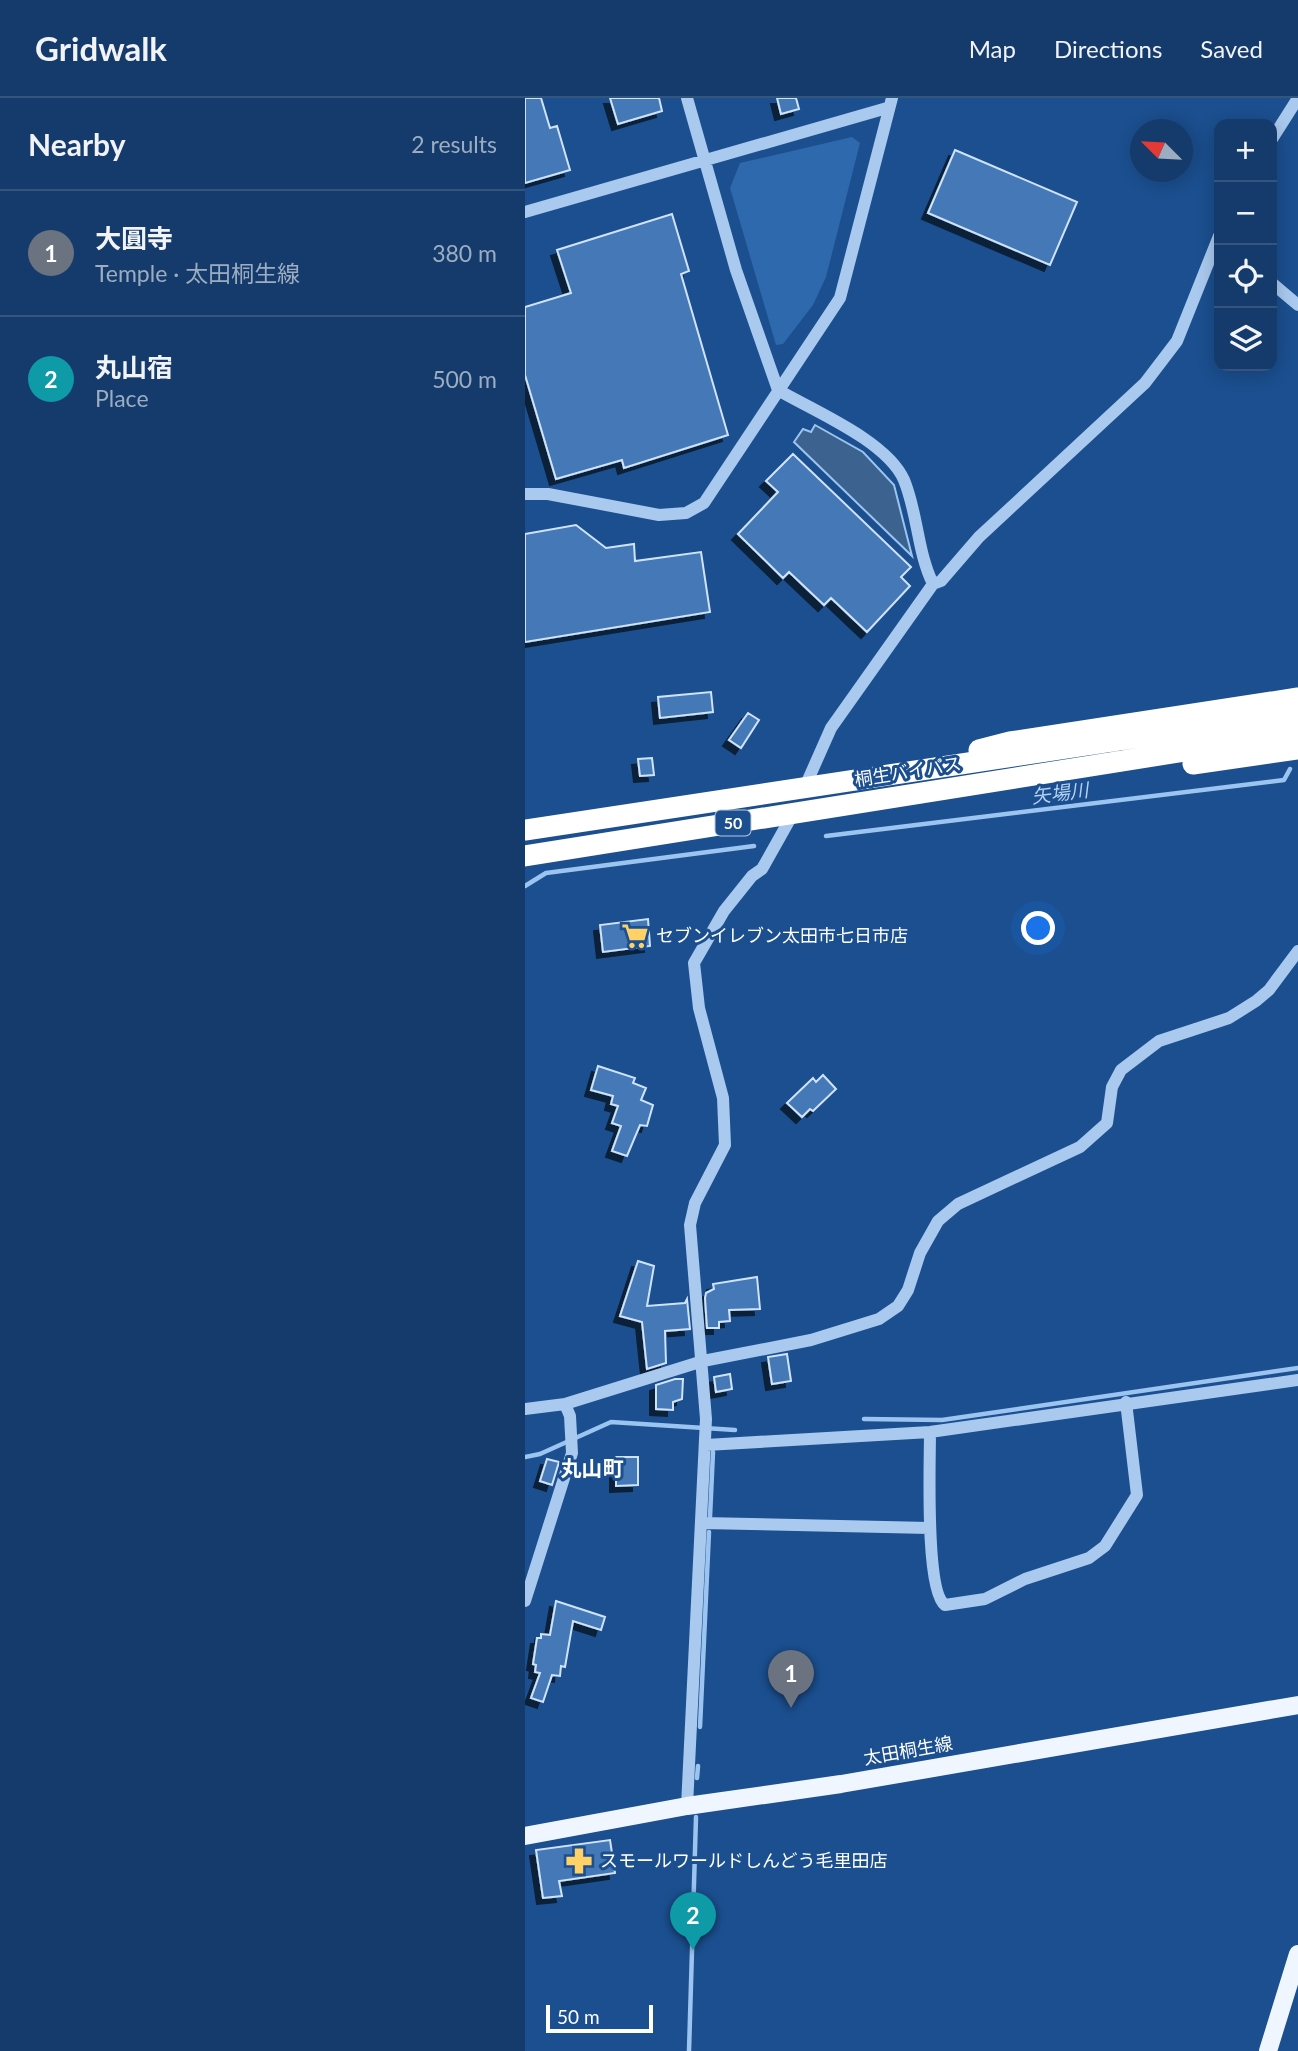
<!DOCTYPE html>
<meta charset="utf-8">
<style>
:root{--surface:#143b6b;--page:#214673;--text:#f1f3f6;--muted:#9dadc1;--line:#33557e;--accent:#ffd166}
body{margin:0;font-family:Lato,"Noto Sans JP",sans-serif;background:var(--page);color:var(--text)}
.controls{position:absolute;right:21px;top:21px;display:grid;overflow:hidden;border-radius:14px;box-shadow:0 4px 18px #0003}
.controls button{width:63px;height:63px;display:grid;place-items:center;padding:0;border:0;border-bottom:2px solid var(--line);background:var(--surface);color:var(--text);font:35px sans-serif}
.compass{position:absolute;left:605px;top:21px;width:63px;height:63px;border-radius:50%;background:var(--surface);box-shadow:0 4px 18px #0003;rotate:294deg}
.scale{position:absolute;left:21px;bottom:18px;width:107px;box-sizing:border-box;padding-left:7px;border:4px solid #fff;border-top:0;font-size:19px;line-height:24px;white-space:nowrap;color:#fff;-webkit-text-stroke:5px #1b4f8f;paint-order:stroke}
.you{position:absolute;left:514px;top:831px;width:24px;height:24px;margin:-18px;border:5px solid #fff;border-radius:50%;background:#1a73e8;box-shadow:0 0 0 10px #1a73e833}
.badge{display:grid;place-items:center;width:46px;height:46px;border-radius:50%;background:var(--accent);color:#fff;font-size:23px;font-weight:700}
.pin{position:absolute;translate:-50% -58px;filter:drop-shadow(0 2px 4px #0008)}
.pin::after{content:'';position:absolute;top:37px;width:24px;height:21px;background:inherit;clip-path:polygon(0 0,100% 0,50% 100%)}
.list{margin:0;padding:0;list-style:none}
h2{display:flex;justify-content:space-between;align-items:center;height:91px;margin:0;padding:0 28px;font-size:30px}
h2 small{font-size:23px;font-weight:400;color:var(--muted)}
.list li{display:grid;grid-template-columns:46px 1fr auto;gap:21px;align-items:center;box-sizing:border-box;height:126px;padding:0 28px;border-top:2px solid var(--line)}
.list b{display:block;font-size:26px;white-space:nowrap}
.list p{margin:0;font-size:23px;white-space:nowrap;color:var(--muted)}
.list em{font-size:23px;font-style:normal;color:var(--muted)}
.icon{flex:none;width:38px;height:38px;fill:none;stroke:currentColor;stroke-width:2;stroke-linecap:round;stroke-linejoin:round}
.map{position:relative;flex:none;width:773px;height:1953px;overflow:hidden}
header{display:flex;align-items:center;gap:42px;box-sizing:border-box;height:98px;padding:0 35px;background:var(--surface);border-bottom:2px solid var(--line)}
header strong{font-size:33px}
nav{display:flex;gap:38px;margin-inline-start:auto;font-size:24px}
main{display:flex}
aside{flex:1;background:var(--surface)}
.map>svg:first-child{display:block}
</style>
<header>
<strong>Gridwalk</strong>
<nav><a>Map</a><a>Directions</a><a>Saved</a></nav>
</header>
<main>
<aside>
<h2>Nearby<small>2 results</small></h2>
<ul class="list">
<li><span class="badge" style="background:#6b7280">1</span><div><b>大圓寺</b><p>Temple · 太田桐生線</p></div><em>380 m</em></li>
<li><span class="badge" style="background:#0f9aa8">2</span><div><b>丸山宿</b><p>Place</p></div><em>500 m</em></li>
</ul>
</aside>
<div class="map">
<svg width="773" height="1953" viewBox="0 0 773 1953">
<defs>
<filter id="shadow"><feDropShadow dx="-6" dy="6" stdDeviation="0" flood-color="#0009"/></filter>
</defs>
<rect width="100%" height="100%" fill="#1b4f8f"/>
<path fill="#2e69ad" d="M327 39 335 45 301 179 288 207 258 246 251 247 205 90 215 65Z"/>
<path fill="#3c6290" stroke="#9cc4f0" stroke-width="2" d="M290 327 338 354 369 387 387 458 269 344 278 331 286 334Z"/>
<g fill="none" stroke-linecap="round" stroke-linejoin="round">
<path stroke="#9cc4f0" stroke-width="4.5" d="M301 738 759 682 765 671
M0 788 21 775 229 748
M339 1321 417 1322 773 1270
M0 1359 15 1356 86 1324 210 1332
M185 1419 188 1354
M175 1629 184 1434
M172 1680 173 1668
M164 1953 171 1719"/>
</g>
<path fill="#4478b7" stroke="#cfe3fa" stroke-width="2" filter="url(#shadow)" d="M0 0H16L25 30 32 28 45 72 0 85Z
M85 0H134L137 13 93 26Z
M252 0H271L274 11 256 16Z
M430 52 552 104 525 167 403 115Z
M147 116 164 173 156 176 203 337 99 370 97 362 31 381 0 277V209L46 195 32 152Z
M268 356 386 469 376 479 385 488 342 534 306 500 299 507 264 474 258 480 213 436 253 394 241 383Z
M51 427 81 450 109 446 110 463 176 454 185 514 0 544V436Z
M186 594 188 614 135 620 133 599Z
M223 615 234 622 216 650 204 642Z
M127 660 129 677 115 678 113 661Z
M123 821 125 848 78 854 75 827Z
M73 968 110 980 108 985 121 990 116 1002 128 1007 122 1028 115 1027 102 1058 87 1053 96 1028 87 1025 93 1008 86 1006 88 998 66 992Z
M298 977 311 991 288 1013 285 1011 277 1019 262 1005 288 980 291 984Z
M113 1163 129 1168 122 1208 160 1205 162 1201 165 1231 140 1233 141 1265 122 1271 117 1224 95 1218Z
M232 1179 235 1211 204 1212 205 1223 194 1224V1230H182L180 1200 181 1195 189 1191 188 1186Z
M262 1256 266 1283 247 1286 243 1259Z
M205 1276 207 1291 191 1294 189 1279Z
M150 1281H158L157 1301 148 1304V1312L131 1311V1287Z
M91 1359H113V1387L91 1388Z
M22 1361 34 1364 27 1387 15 1383Z
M31 1503 80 1519 76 1532 48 1523 40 1569 36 1568 35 1578 27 1577 18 1604 6 1600 15 1575 10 1574 11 1567 8 1566 12 1540H16V1536L25 1537Z
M85 1742 90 1775 34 1783 37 1798 18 1800 11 1752Z"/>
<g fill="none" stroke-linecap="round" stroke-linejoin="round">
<path stroke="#a9c9ee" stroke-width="12" d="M162 0 211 172 253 292C289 313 362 343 379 382 393 416 392 453 408 486
M747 41 773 0
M0 114 362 10
M747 185 773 207
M0 396H23L134 417 161 415 179 405 315 200 367 0
M279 691 306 630 408 486 416 483 454 439 620 285 652 243 694 138
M0 1311 40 1306 178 1263 286 1242 354 1221 373 1208 383 1192 395 1155 413 1123 433 1106 555 1049 582 1025 587 989 596 972 634 943 704 920 731 903 744 892 773 853
M405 1334C405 1362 400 1493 420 1507L460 1501 500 1481 564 1460 580 1448 612 1397 601 1304
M181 1347 405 1334 773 1282
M177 1425 404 1430
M0 1503 47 1355 45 1318 40 1306
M162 1708 181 1321 165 1127 170 1105 200 1047 198 1000 174 910 169 865 199 813 227 778 237 771 269 714"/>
<path stroke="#f0f6ff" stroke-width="18" d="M0 1738 162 1708 316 1686 773 1607
M743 1953 773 1856"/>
<path stroke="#fff" stroke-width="21" d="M454 652 485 644 773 600
M668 666 773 651
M0 732 773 615
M0 758 773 635"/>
</g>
<defs>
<g id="supermarket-bare" transform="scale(2.1)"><path d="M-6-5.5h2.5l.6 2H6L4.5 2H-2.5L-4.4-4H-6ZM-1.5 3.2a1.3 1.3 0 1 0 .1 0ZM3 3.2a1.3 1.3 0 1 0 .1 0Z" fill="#ffd166" stroke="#1b4f8f" stroke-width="2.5" paint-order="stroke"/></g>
<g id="pharmacy-bare" transform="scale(2.1)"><path d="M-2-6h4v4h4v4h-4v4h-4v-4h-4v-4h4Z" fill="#ffd166" stroke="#1b4f8f" stroke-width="2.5" paint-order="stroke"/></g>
</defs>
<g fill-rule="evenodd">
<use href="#supermarket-bare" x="110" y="838"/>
<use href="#pharmacy-bare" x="54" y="1763"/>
</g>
<g text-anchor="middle" stroke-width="6" stroke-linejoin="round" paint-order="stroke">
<rect fill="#1b4f8f" stroke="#bbcadd" stroke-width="2" x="190.5" y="712.5" width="35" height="25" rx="5"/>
<g font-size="16" font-weight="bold" fill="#fff">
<text x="208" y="731">50</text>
</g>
<g font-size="18" fill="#fff" stroke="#1b4f8f">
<text transform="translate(383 674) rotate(-9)" y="6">桐生バイパス</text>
<text transform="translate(383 1653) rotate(-10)" y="6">太田桐生線</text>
</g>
<g font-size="18" fill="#fff" stroke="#1b4f8f" text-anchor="start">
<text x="131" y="844">セブンイレブン太田市七日市店</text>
<text x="75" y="1769">スモールワールドしんどう毛里田店</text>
</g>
<g font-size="19" font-style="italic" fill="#b5d3f5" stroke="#1b4f8f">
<text transform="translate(535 695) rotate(-7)" y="7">矢場川</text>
</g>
<g font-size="21" font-weight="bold" fill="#fff" stroke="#1b4f8f">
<text x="67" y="1378">丸山町</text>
</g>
</g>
</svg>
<div class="controls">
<button>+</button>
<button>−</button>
<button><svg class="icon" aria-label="locate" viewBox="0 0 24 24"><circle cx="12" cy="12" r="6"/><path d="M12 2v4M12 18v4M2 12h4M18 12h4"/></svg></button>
<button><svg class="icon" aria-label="layers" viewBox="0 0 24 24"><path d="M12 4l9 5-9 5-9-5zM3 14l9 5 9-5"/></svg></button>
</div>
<svg class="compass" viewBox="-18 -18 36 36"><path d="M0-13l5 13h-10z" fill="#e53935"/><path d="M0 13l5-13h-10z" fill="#9dadc1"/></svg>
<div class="scale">50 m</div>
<div class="you"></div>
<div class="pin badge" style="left:266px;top:1610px;background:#6b7280">1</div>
<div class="pin badge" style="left:168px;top:1852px;background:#0f9aa8">2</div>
</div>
</main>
